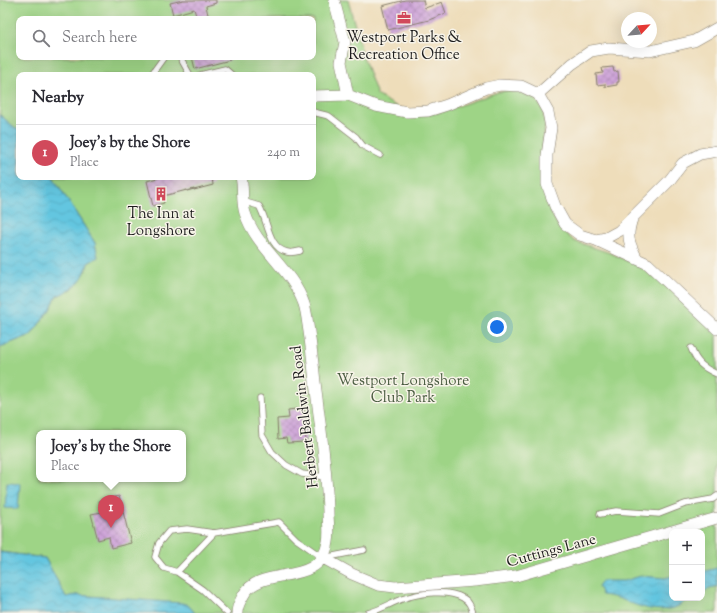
<!DOCTYPE html>
<meta charset="utf-8">
<style>
:root{--surface:#fff;--page:#f7f7f7;--text:#2b2b33;--muted:#7c7c81;--line:#e1e1e2;--accent:#d1495b}
body{margin:0;font-family:"Sorts Mill Goudy",serif;background:var(--page);color:var(--text)}
.controls{position:absolute;right:12px;bottom:12px;display:grid;overflow:hidden;border-radius:8px;box-shadow:0 4px 16px #0002}
.controls button{width:36px;height:36px;display:grid;place-items:center;padding:0;border:0;border-bottom:1px solid var(--line);background:var(--surface);color:var(--text);font:20px sans-serif}
.compass{position:absolute;left:621px;top:12px;width:36px;height:36px;border-radius:50%;background:var(--surface);box-shadow:0 4px 16px #0002;rotate:64deg}
.you{position:absolute;left:497px;top:327px;width:14px;height:14px;margin:-10px;border:3px solid #fff;border-radius:50%;background:#1a73e8;box-shadow:0 0 0 6px #1a73e833}
.badge{display:grid;place-items:center;width:26px;height:26px;border-radius:50%;background:var(--accent);color:#fff;font-size:13px;font-weight:700}
.pin{position:absolute;translate:-50% -33px;filter:drop-shadow(0 1px 2px #0008)}
.pin::after{content:'';position:absolute;top:21px;width:14px;height:12px;background:inherit;clip-path:polygon(0 0,100% 0,50% 100%)}
.popup{position:absolute;left:36px;top:430px;width:150px;height:52px;box-sizing:border-box;display:grid;place-content:center;border-radius:8px;background:var(--surface);filter:drop-shadow(0 1px 3px #0005);font-size:13px;white-space:nowrap;color:var(--muted)}
.popup b{font-size:15px;color:var(--text)}
.popup::after{content:'';position:absolute;left:50%;top:100%;margin-left:-8px;border:8px solid transparent;border-top-color:var(--surface)}
.list{margin:0;padding:0;list-style:none}
h2{display:flex;justify-content:space-between;align-items:center;height:52px;margin:0;padding:0 16px;font-size:17px}
h2 small{font-size:13px;font-weight:400;color:var(--muted)}
.list li{display:grid;grid-template-columns:26px 1fr auto;gap:12px;align-items:center;box-sizing:border-box;height:56px;padding:0 16px;border-top:1px solid var(--line)}
.list b{display:block;font-size:15px;white-space:nowrap}
.list p{margin:0;font-size:13px;white-space:nowrap;color:var(--muted)}
.list em{font-size:13px;font-style:normal;color:var(--muted)}
.icon{flex:none;width:22px;height:22px;fill:none;stroke:currentColor;stroke-width:2;stroke-linecap:round;stroke-linejoin:round}
.map{position:relative;flex:none;width:717px;height:613px;overflow:hidden}
.search{position:absolute;background:var(--surface);box-shadow:0 4px 16px #0002;left:16px;top:16px;width:300px;height:44px;display:flex;align-items:center;gap:10px;box-sizing:border-box;padding:0 14px;border-radius:8px;color:var(--muted);font-size:15px}
.panel{position:absolute;background:var(--surface);box-shadow:0 4px 16px #0002;left:16px;top:72px;width:300px;height:108px;border-radius:8px}
.map>svg:first-child{display:block}
</style>
<div class="map">
<svg width="717" height="613" viewBox="0 0 717 613">
<defs>
<pattern id="water-waves" width="16" height="10" patternUnits="userSpaceOnUse"><rect width="16" height="10" fill="#63c6e0"/><path d="M0 5q4-4 8 0t8 0" fill="none" stroke="#55aac0"/></pattern>
<pattern id="building-cross-hatch" width="8" height="8" patternUnits="userSpaceOnUse"><rect width="8" height="8" fill="#cb9dd8"/><path d="M0 0l8 8M0 8l8-8" fill="none" stroke="#a47fae"/></pattern>
</defs>
<rect width="100%" height="100%" fill="#f7f3e8"/>
<filter id="ink" filterUnits="userSpaceOnUse"><feTurbulence type="fractalNoise" baseFrequency=".025" numOctaves="2"/><feDisplacementMap in="SourceGraphic" scale="8" xChannelSelector="R" yChannelSelector="G"/><feConvolveMatrix kernelMatrix="1 2 1 2 8 2 1 2 1" color-interpolation-filters="sRGB"/></filter>
<filter id="wash" filterUnits="userSpaceOnUse"><feTurbulence type="fractalNoise" baseFrequency=".012" numOctaves="4" result="noise"/><feDisplacementMap in="SourceGraphic" scale="16" xChannelSelector="R" yChannelSelector="G"/><feGaussianBlur stdDeviation="0.9" result="paint"/><feColorMatrix in="noise" values="0 0 0 0 0 0 0 0 0 0 0 0 0 0 0 0 0 1.4 0 .05"/><feComposite in="paint" operator="in"/></filter>
<g filter="url(#wash)">
<rect width="100%" height="100%" fill="#eeddba"/>
<path fill="#9ed486" stroke="#5d7851" fill-rule="evenodd" d="M0 0H348L364 59 377 95 414 117 441 112 498 92 516 89 536 99 543 110 545 126 541 159 547 205 559 227 574 241 613 254 642 268 717 325V613H195L188 605 76 595 66 597 45 558 0 552V347L31 335 49 311 57 296 72 289 86 271 88 263 98 257 95 243 53 177H313V75H19V131L0 115ZM19 19H313V57H19ZM39 433H183V479H39ZM672 532H702V598H672Z"/>
<path fill="url(#water-waves)" stroke="#40717e" d="M0 115 19 131V177H53L95 243 98 257 88 263C86 272 80 284 71 289 67 292 61 294 57 296L49 311 31 335 0 347Z
M7 482 20 483 18 509 5 508Z
M0 552 45 558 66 597 76 595 182 603 188 605 195 613H0Z
M717 568V586L702 592V572Z
M641 576 665 578 672 576V598H690C685 601 680 606 674 608 655 613 640 607 623 600 616 597 609 596 602 595L598 586 602 581H624Z"/>
<g id="blocks">
<path fill="url(#building-cross-hatch)" d="M183 0H216V3L206 6 209 19H197L194 9 173 15 170 3Z
M405 0H423L425 8 442 2 446 13 429 20 388 30 382 6Z
M192 57H230V60L195 69Z
M613 67 614 72 618 71 619 82H617V85L605 87V84L597 85 596 74 603 73 602 68Z
M161 177H212L213 185 194 190V189L187 191V190L163 196 164 203 153 206 147 181Z
M304 408 306 442 287 443 286 438 278 439 277 419 289 418 288 410Z
M119 496 131 543 111 548 109 537 98 540 91 514 102 512 99 501Z"/>
</g>
</g>
<g filter="url(#ink)">
<use href="#blocks" fill-opacity="0" stroke="#857c6b" stroke-width="1"/>
<g fill="none" stroke-linecap="round" stroke-linejoin="round">
<g stroke="#857c6b" stroke-width="7">
<path id="lane" d="M180 57 190 75
M151 75 164 57
M200 75 225 69 232 75
M313 112 329 116 356 137 363 146 380 155
M242 201 259 206C268 220 268 248 287 252 291 253 296 252 300 251
M691 348C696 362 703 368 717 374
M260 398 262 435 272 452 286 465 302 474 326 477
M600 514 616 511 659 514 685 504 713 499 717 496
M177 572 214 533
M227 613 203 590 177 572 164 568 155 557 159 543 169 531 187 529 214 533 279 522 296 539 323 558 364 550
M368 613C380 610 391 603 402 599 419 593 448 589 463 598 469 601 471 607 473 613"/>
</g>
<g stroke="#857c6b" stroke-width="12">
<path id="street" d="M334 0 345 42 341 62 348 95
M538 94 572 64 591 51 609 48 650 51 694 41 717 28
M313 96 348 95 376 106 407 112 428 111 447 105 486 88 500 85 521 86 538 94 548 112 551 128 547 155V184L555 206 565 224 580 235 596 240 648 264 717 329
M632 219C626 237 629 243 637 259
M596 240 606 238 619 231 669 181 683 163 700 154 717 151
M323 558 352 574 378 585 395 587 475 581 516 576 717 518
M237 613C237 606 240 602 243 596 260 563 320 590 328 542 330 533 328 521 328 512 327 468 320 425 315 382 313 363 311 344 308 325 307 318 306 310 304 304 292 269 256 248 245 213 241 201 244 189 241 177"/>
</g>
<use href="#lane" stroke="#fff" stroke-width="5.5"/>
<use href="#street" stroke="#fff" stroke-width="11"/>
</g>
</g>
<defs>
<g id="office-bare" transform="scale(1.08)"><path d="M-6-3h4V-5.5h4V-3h4V5H-6ZM-1-4.5V-3h2v-1.5ZM-6 0V1H6V0Z" fill="#d1495b" stroke="#f7f3e8" stroke-width="2.5" paint-order="stroke"/></g>
<g id="building-bare" transform="scale(1.08)"><path d="M-4-6H4V6H1V3H-1V6H-4ZM-2.5-4.3h1.7v1.8h-1.7ZM.8-4.3h1.7v1.8H.8ZM-2.5-1h1.7V.8h-1.7ZM.8-1h1.7V.8H.8Z" fill="#d1495b" stroke="#f7f3e8" stroke-width="2.5" paint-order="stroke"/></g>
</defs>
<g fill-rule="evenodd">
<use href="#office-bare" x="404" y="18"/>
<use href="#building-bare" x="161" y="194"/>
</g>
<g text-anchor="middle" stroke-width="3" stroke-linejoin="round" paint-order="stroke">
<g font-size="15" fill="#1c1c1c" stroke="#f7f3e8">
<text x="404" y="42">Westport Parks &amp;<tspan x="404" dy="17">Recreation Office</tspan></text>
<text x="161" y="218">The Inn at<tspan x="161" dy="17">Longshore</tspan></text>
</g>
<g font-size="15" fill="#4a5c41" stroke="#f7f3e8">
<text x="403" y="385">Westport Longshore<tspan x="403" dy="17">Club Park</tspan></text>
</g>
<g font-size="15" fill="#1c1c1c" stroke="#f7f3e8">
<text transform="translate(304 417) rotate(-97)" y="5">Herbert Baldwin Road</text>
<text transform="translate(551 550) rotate(-15)" y="5">Cuttings Lane</text>
</g>
</g>
</svg>
<div class="controls">
<button>+</button>
<button>−</button>
</div>
<svg class="compass" viewBox="-18 -18 36 36"><path d="M0-13l5 13h-10z" fill="#e53935"/><path d="M0 13l5-13h-10z" fill="#7c7c81"/></svg>
<div class="you"></div>
<div class="pin badge" style="left:111px;top:528px">1</div>
<div class="popup"><b>Joey's by the Shore</b>Place</div>
<div class="search"><svg class="icon" aria-label="search" viewBox="0 0 24 24"><circle cx="10" cy="10" r="6"/><path d="M15 15l6 6"/></svg>Search here</div>
<section class="panel">
<h2>Nearby<small></small></h2>
<ul class="list">
<li><span class="badge">1</span><div><b>Joey's by the Shore</b><p>Place</p></div><em>240 m</em></li>
</ul>
</section>
</div>
